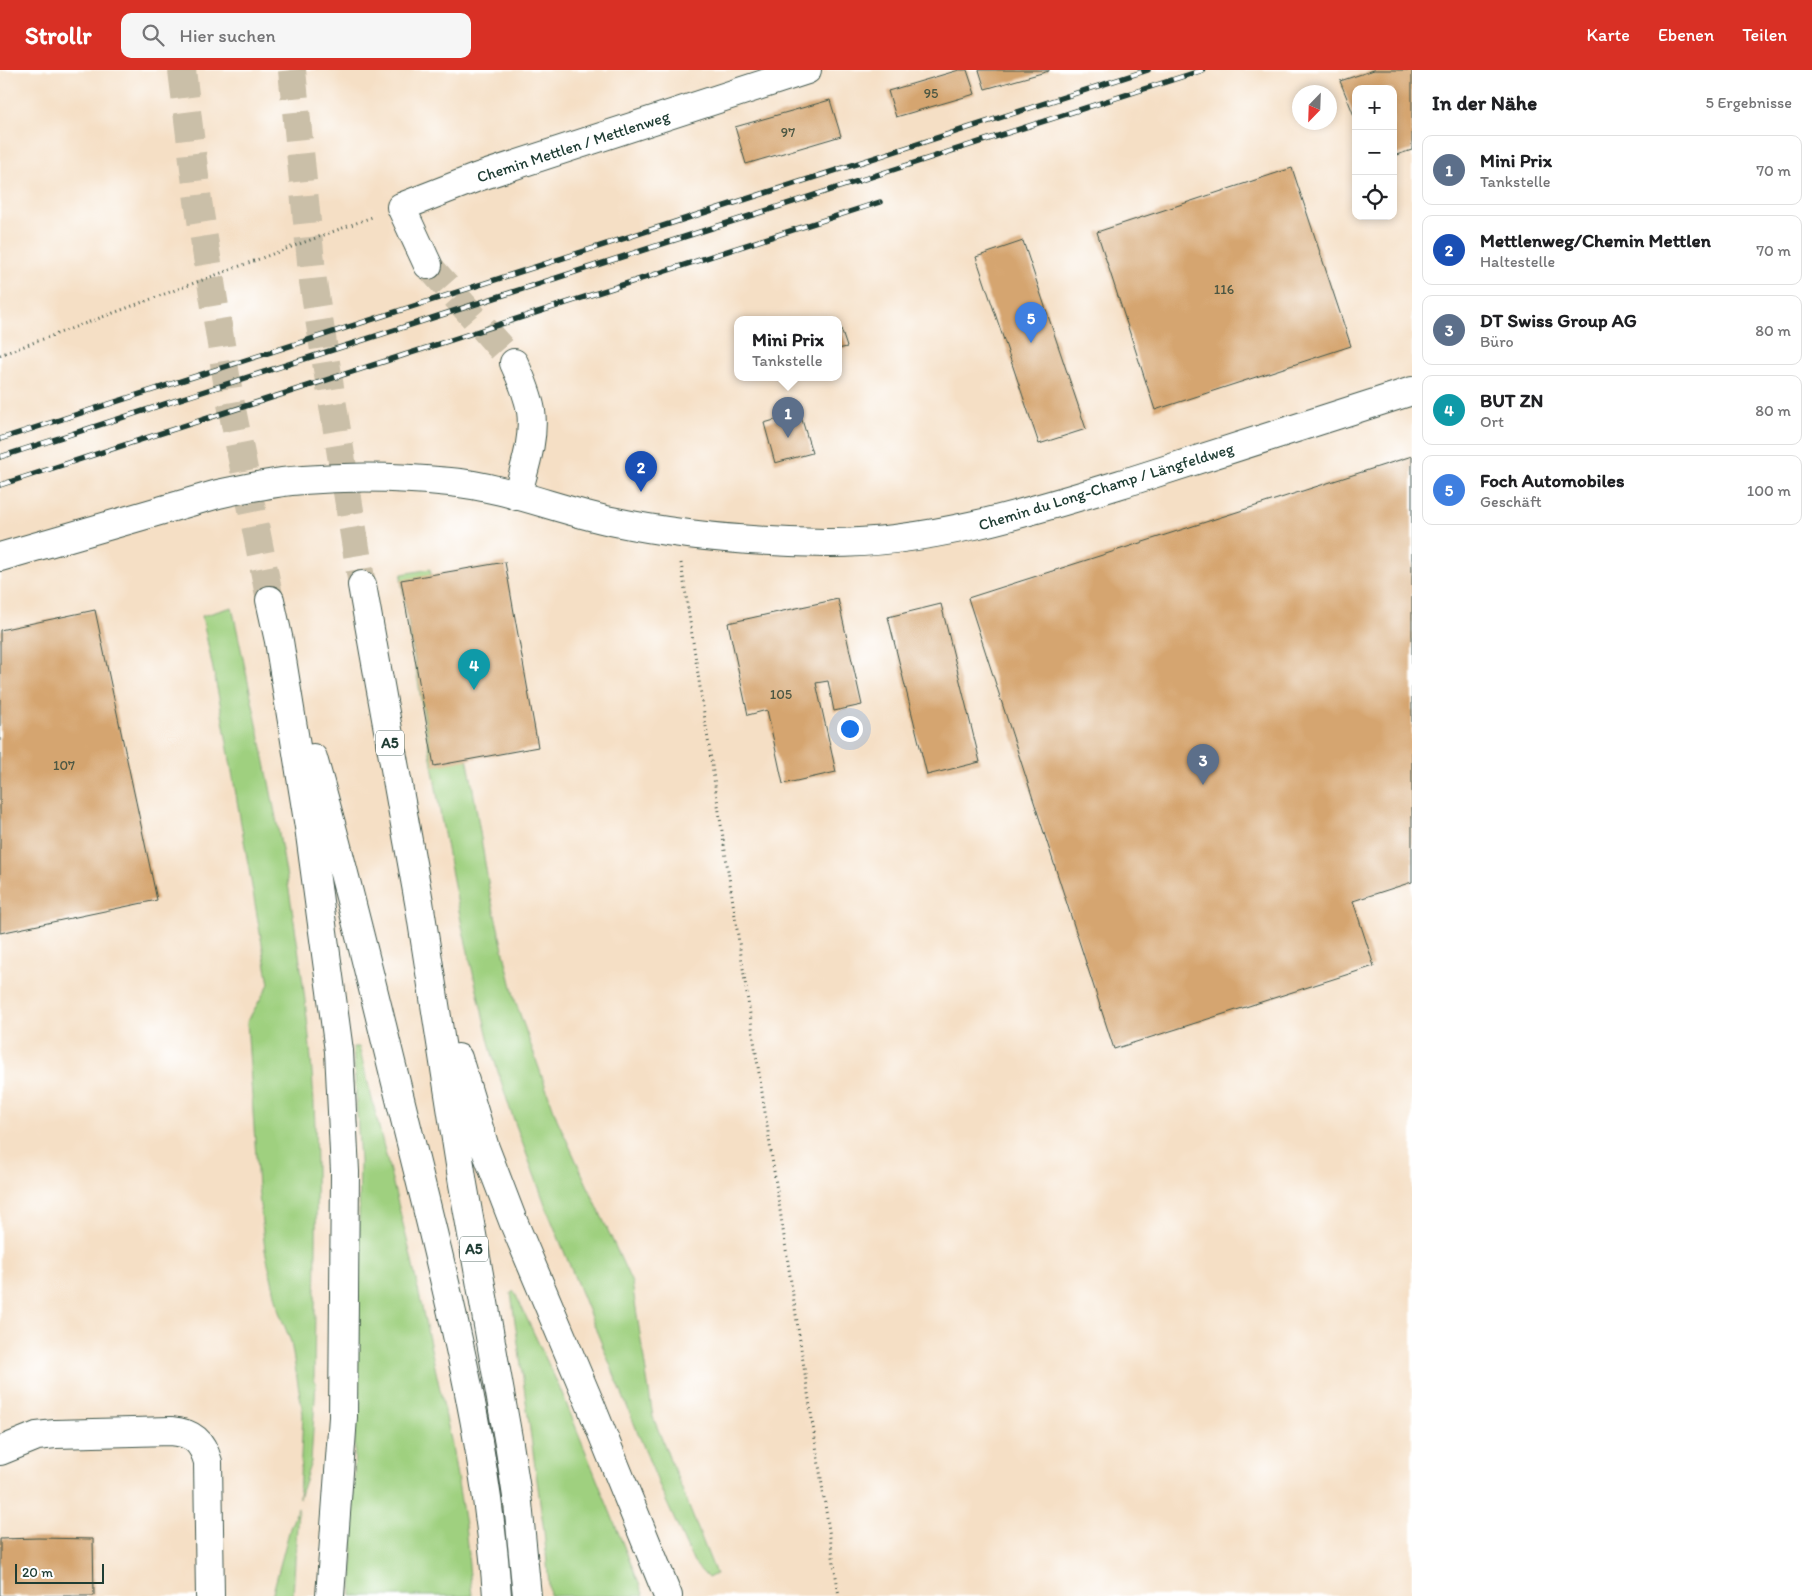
<!DOCTYPE html>
<html lang="de">
<meta charset="utf-8">
<style>
:root{--surface:#fff;--page:#f6f6f6;--text:#202124;--muted:#757577;--line:#e0e0e0;--accent:#d93025}
body{margin:0;font-family:Itim,sans-serif;background:var(--page);color:var(--text)}
.controls{position:absolute;right:15px;top:15px;display:grid;overflow:hidden;border-radius:10px;box-shadow:0 2px 8px #0003}
.controls button{width:45px;height:45px;display:grid;place-items:center;padding:0;border:0;border-bottom:1px solid var(--line);background:var(--surface);color:var(--text);font:25px sans-serif}
.compass{position:absolute;left:1292px;top:15px;width:45px;height:45px;border-radius:50%;background:var(--surface);box-shadow:0 2px 8px #0003;rotate:203deg}
.scale{position:absolute;left:15px;bottom:12px;width:89px;box-sizing:border-box;padding-left:5px;border:2px solid #1f3d34;border-top:0;font-size:14px;line-height:18px;white-space:nowrap;color:#1f3d34;-webkit-text-stroke:4px #fff;paint-order:stroke}
.you{position:absolute;left:849px;top:658px;width:18px;height:18px;margin:-12px;border:4px solid #fff;border-radius:50%;background:#1a73e8;box-shadow:0 0 0 8px #1a73e833}
.badge{display:grid;place-items:center;width:32px;height:32px;border-radius:50%;background:var(--accent);color:#fff;font-size:16px;font-weight:700}
.pin{position:absolute;translate:-50% -41px;filter:drop-shadow(0 1px 2px #0008)}
.pin::after{content:'';position:absolute;top:26px;width:18px;height:15px;background:inherit;clip-path:polygon(0 0,100% 0,50% 100%)}
.popup{position:absolute;left:734px;top:246px;width:108px;height:65px;box-sizing:border-box;display:grid;place-content:center;border-radius:10px;background:var(--surface);filter:drop-shadow(0 1px 4px #0005);font-size:16px;white-space:nowrap;color:var(--muted)}
.popup b{font-size:19px;color:var(--text)}
.popup::after{content:'';position:absolute;left:50%;top:100%;margin-left:-10px;border:10px solid transparent;border-top-color:var(--surface)}
.list{margin:0;padding:0;list-style:none}
h2{display:flex;justify-content:space-between;align-items:center;height:65px;margin:0;padding:0 20px;font-size:21px}
h2 small{font-size:16px;font-weight:400;color:var(--muted)}
.list li{display:grid;grid-template-columns:32px 1fr auto;gap:15px;align-items:center;box-sizing:border-box;height:70px;margin:0 10px 10px;padding:0 10px;border:1px solid var(--line);border-radius:10px}
.list b{display:block;font-size:19px;white-space:nowrap}
.list p{margin:0;font-size:16px;white-space:nowrap;color:var(--muted)}
.list em{font-size:16px;font-style:normal;color:var(--muted)}
.icon{flex:none;width:28px;height:28px;fill:none;stroke:currentColor;stroke-width:2;stroke-linecap:round;stroke-linejoin:round}
.map{position:relative;flex:none;width:1412px;height:1526px;overflow:hidden}
header{display:flex;align-items:center;gap:30px;box-sizing:border-box;height:70px;padding:0 25px;background:var(--accent);color:#fff}
header strong{font-size:24px}
nav{display:flex;gap:28px;margin-inline-start:auto;font-size:18px}
.search{width:350px;height:45px;background:var(--page);display:flex;align-items:center;gap:12px;box-sizing:border-box;padding:0 18px;border-radius:10px;color:var(--muted);font-size:19px}
main{display:flex}
aside{flex:1;background:var(--surface)}
.map>svg:first-child{display:block}
</style>
<header>
<strong>Strollr</strong>
<div class="search"><svg class="icon" aria-label="search" viewBox="0 0 24 24"><circle cx="10" cy="10" r="6"/><path d="M15 15l6 6"/></svg>Hier suchen</div>
<nav><a>Karte</a><a>Ebenen</a><a>Teilen</a></nav>
</header>
<main>
<div class="map">
<svg width="1412" height="1526" viewBox="0 0 1412 1526">
<rect width="100%" height="100%" fill="#fff"/>
<filter id="ink" filterUnits="userSpaceOnUse"><feTurbulence type="fractalNoise" baseFrequency=".02" numOctaves="2"/><feDisplacementMap in="SourceGraphic" scale="10" xChannelSelector="R" yChannelSelector="G"/><feConvolveMatrix kernelMatrix="1 2 1 2 8 2 1 2 1" color-interpolation-filters="sRGB"/></filter>
<filter id="wash" filterUnits="userSpaceOnUse"><feTurbulence type="fractalNoise" baseFrequency=".0096" numOctaves="4" result="noise"/><feDisplacementMap in="SourceGraphic" scale="20" xChannelSelector="R" yChannelSelector="G"/><feGaussianBlur stdDeviation="1.12" result="paint"/><feColorMatrix in="noise" values="0 0 0 0 0 0 0 0 0 0 0 0 0 0 0 0 0 1.4 0 .05"/><feComposite in="paint" operator="in"/></filter>
<g filter="url(#wash)">
<rect width="100%" height="100%" fill="#f5dfc5"/>
<path fill="#9fd07f" stroke="#5f865a" d="M430 499 472 713 490 824 515 930 557 1049 632 1213 653 1347 716 1504 708 1508 694 1493 662 1422 546 1137 510 1039 491 980 462 856 441 748 401 510 402 504Z
M232 537C264 687 298 836 311 989 320 1096 315 1204 314 1311L316 1312 311 1392 299 1428 303 1344 291 1272 279 1242 265 1180 258 1117 247 952 269 914 220 633 202 546Z
M353 977H359L409 1178 451 1370 465 1455 472 1526H352L360 1092Z
M514 1221 562 1323 644 1526H550L544 1461 511 1223Z
M298 1438 293 1526H272L290 1458Z"/>
<g id="blocks">
<path fill="#d5a570" d="M959 0H967L975 24 896 47 888 21Z
M979 0H1049V1L985 19Z
M1374 0H1412V80L1393 86V19H1356L1355 48 1340 11Z
M830 30 841 66 746 94 735 57Z
M1292 98 1351 276 1155 340 1097 162Z
M1023 171 1086 359 1039 374 976 187Z
M838 250 847 277 838 279Z
M800 343 812 383 775 393 764 353Z
M1412 386V812L1353 831 1374 896 1114 979 968 528Z
M505 492 538 677 434 696 401 510Z
M838 529 862 635 834 641 828 611 816 613 836 702 783 714 767 640 748 645 728 553Z
M941 534 980 692 927 705 888 547Z
M95 540 157 830 0 863V560Z
M38 1468 93 1469 94 1526H0V1469Z"/>
</g>
</g>
<g filter="url(#ink)">
<use href="#blocks" fill-opacity="0" stroke="#3f554a" stroke-width="1"/>
<g fill="none" stroke-linecap="round" stroke-linejoin="round">
<path stroke="#cabfa8" stroke-width="28" stroke-dasharray="28 14" stroke-linecap="butt" d="M428 195 514 293"/>
<path stroke="#cabfa8" stroke-width="28" stroke-dasharray="28 14" stroke-linecap="butt" d="M182 0 198 131 229 324 270 530
M292 0 313 212 362 515"/>
<g stroke="#3f554a" stroke-width="30">
<path id="minor" d="M428 195 401 137 478 107 807 0
M514 293C521 308 528 324 531 341 535 369 524 399 517 426
M0 1381 37 1366 55 1364 171 1361C193 1363 202 1371 208 1392L210 1526"/>
</g>
<g stroke="#3f554a" stroke-width="30">
<path id="major" d="M0 487 218 424C246 418 274 412 303 410 350 406 403 407 450 412 505 417 558 440 611 451 681 466 754 472 825 473 932 474 1036 440 1137 409 1229 380 1320 350 1412 321"/>
</g>
<g stroke="#3f554a" stroke-width="30">
<path id="highway" d="M362 515 419 832 463 1114 509 1374 518 1433 527 1526
M270 530 279 571 309 757 339 981 345 1102 343 1347 330 1526
M313 688C349 814 378 942 410 1069 447 1219 487 1371 497 1526
M458 988 485 1078 513 1151 591 1336 668 1526"/>
</g>
<path stroke="#3f554a" stroke-width="3" stroke-dasharray="1 4" stroke-linecap="butt" d="M0 285 375 146
M681 493 839 1526"/>
<use href="#minor" stroke="#fff" stroke-width="28"/>
<use href="#major" stroke="#fff" stroke-width="28"/>
<use href="#highway" stroke="#fff" stroke-width="28"/>
<g stroke="#1f3d34" stroke-width="5.5">
<path id="rail" d="M0 369 1148 0
M0 387 1203 0
M0 415 880 132"/>
</g>
<use href="#rail" stroke="#fff" stroke-width="4" stroke-dasharray="11" stroke-linecap="butt"/>
</g>
</g>
<g text-anchor="middle" stroke-width="4.5" stroke-linejoin="round" paint-order="stroke">
<g font-size="14" fill="#4c5743">
<text x="931" y="28">95</text>
<text x="788" y="67">97</text>
<text x="1224" y="224">116</text>
<text x="781" y="629">105</text>
<text x="64" y="700">107</text>
</g>
<g fill="#fff" stroke="#627771" stroke-width="1">
<rect x="376" y="660.5" width="28" height="25" rx="4"/>
<rect x="460" y="1166.5" width="28" height="25" rx="4"/>
</g>
<g font-size="15" font-weight="bold" fill="#1f3d34">
<text x="390" y="678">A5</text>
<text x="474" y="1184">A5</text>
</g>
<g font-size="16" fill="#1f3d34" stroke="#fff">
<text transform="translate(573 76) rotate(-18)" y="6">Chemin Mettlen / Mettlenweg</text>
<text transform="translate(1106 416) rotate(-17)" y="6">Chemin du Long-Champ / Längfeldweg</text>
</g>
</g>
</svg>
<div class="controls">
<button>+</button>
<button>−</button>
<button><svg class="icon" aria-label="locate" viewBox="0 0 24 24"><circle cx="12" cy="12" r="6"/><path d="M12 2v4M12 18v4M2 12h4M18 12h4"/></svg></button>
</div>
<svg class="compass" viewBox="-18 -18 36 36"><path d="M0-13l5 13h-10z" fill="#e53935"/><path d="M0 13l5-13h-10z" fill="#757577"/></svg>
<div class="scale">20 m</div>
<div class="you"></div>
<div class="pin badge" style="left:788px;top:368px;background:#5c6f8a">1</div>
<div class="popup"><b>Mini Prix</b>Tankstelle</div>
<div class="pin badge" style="left:641px;top:422px;background:#1a4fb4">2</div>
<div class="pin badge" style="left:1203px;top:715px;background:#5c6f8a">3</div>
<div class="pin badge" style="left:474px;top:620px;background:#0f9aa8">4</div>
<div class="pin badge" style="left:1031px;top:273px;background:#3f7fe0">5</div>
</div>
<aside>
<h2>In der Nähe<small>5 Ergebnisse</small></h2>
<ul class="list">
<li><span class="badge" style="background:#5c6f8a">1</span><div><b>Mini Prix</b><p>Tankstelle</p></div><em>70 m</em></li>
<li><span class="badge" style="background:#1a4fb4">2</span><div><b>Mettlenweg/Chemin Mettlen</b><p>Haltestelle</p></div><em>70 m</em></li>
<li><span class="badge" style="background:#5c6f8a">3</span><div><b>DT Swiss Group AG</b><p>Büro</p></div><em>80 m</em></li>
<li><span class="badge" style="background:#0f9aa8">4</span><div><b>BUT ZN</b><p>Ort</p></div><em>80 m</em></li>
<li><span class="badge" style="background:#3f7fe0">5</span><div><b>Foch Automobiles</b><p>Geschäft</p></div><em>100 m</em></li>
</ul>
</aside>
</main>
